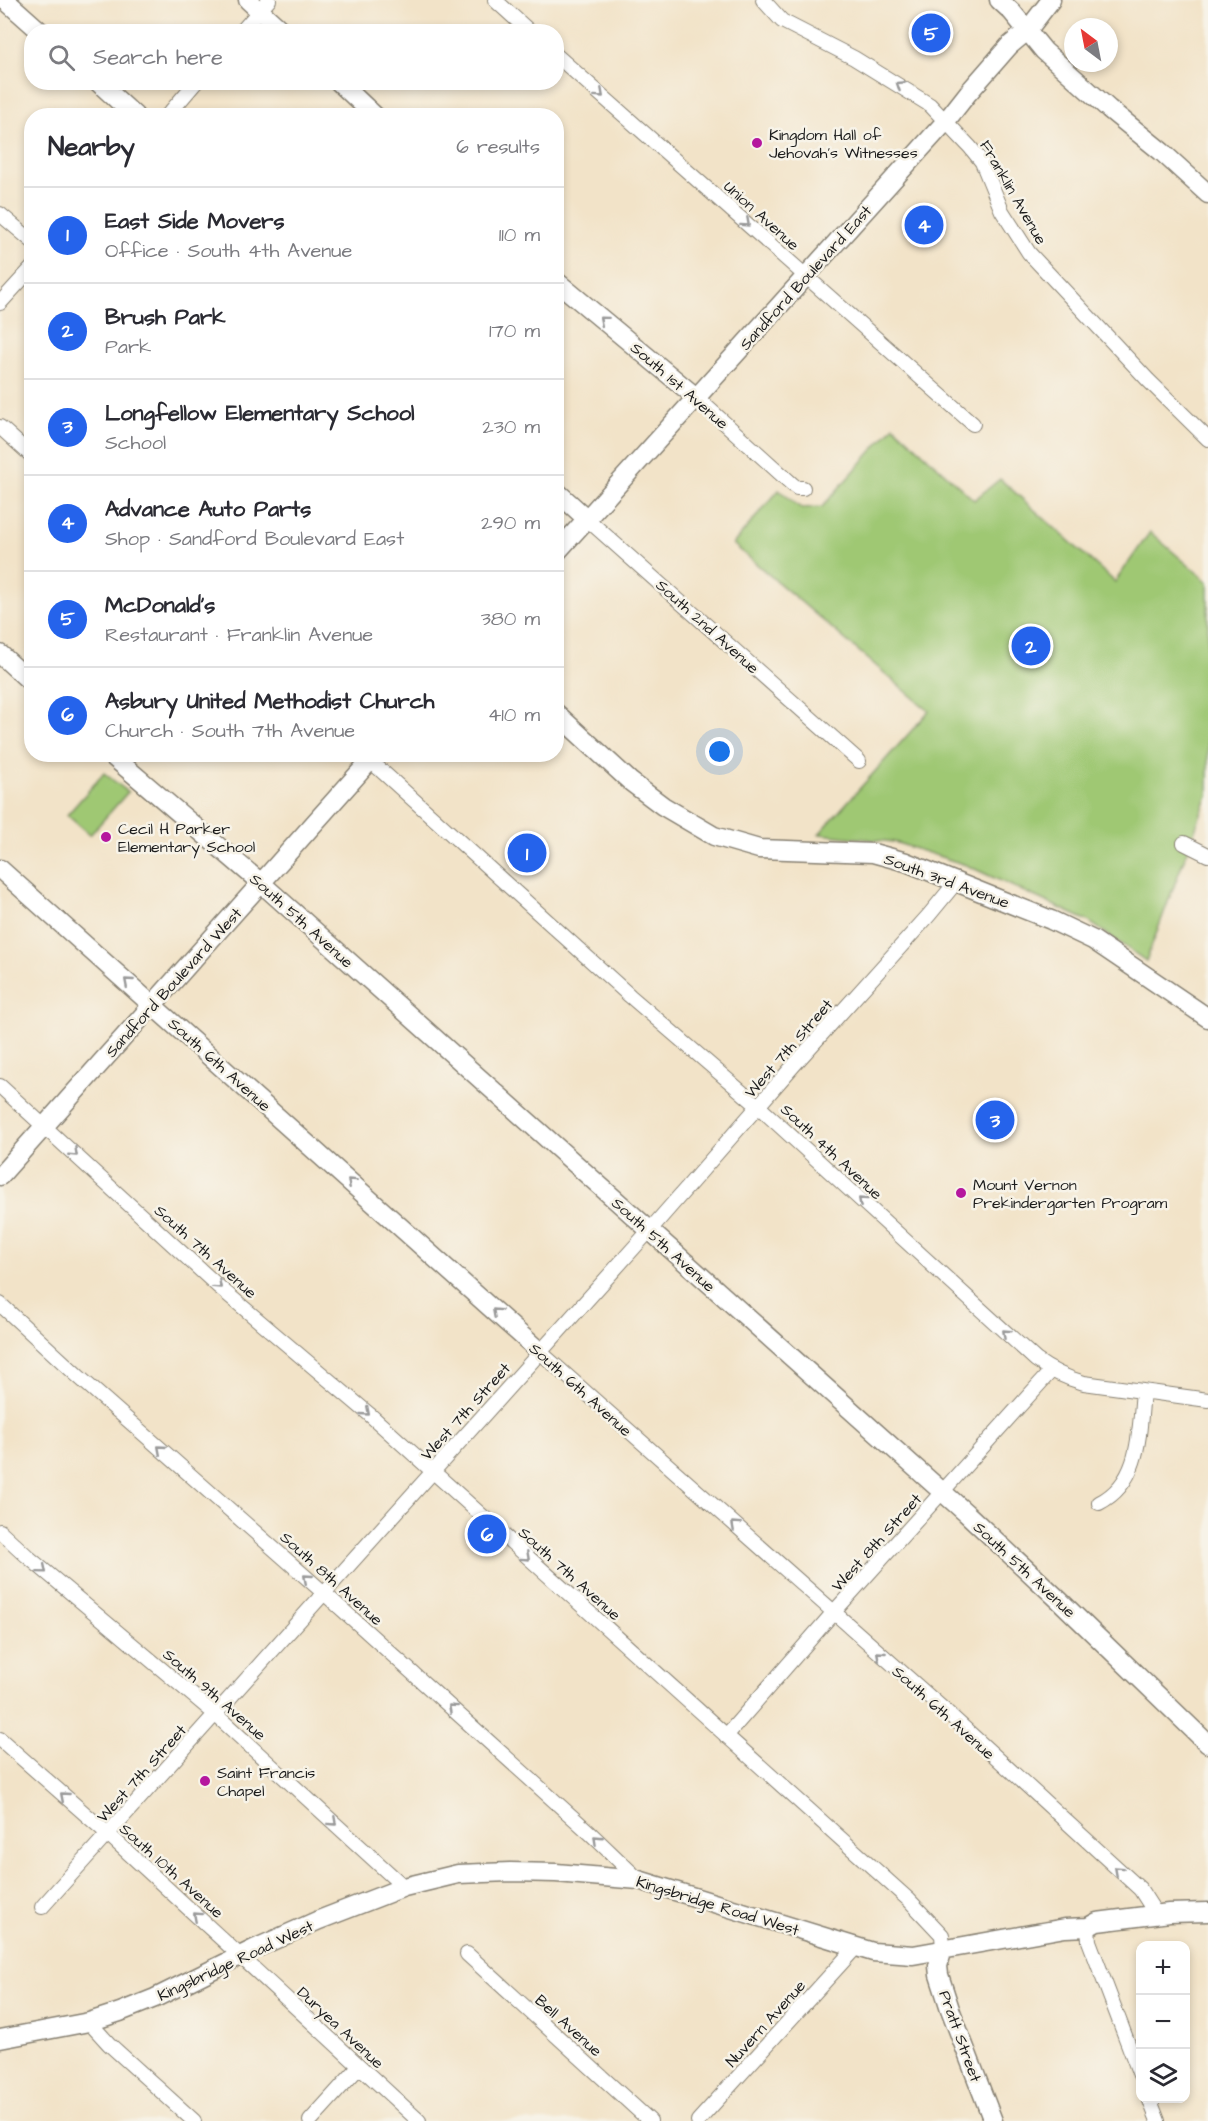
<!DOCTYPE html>
<meta charset="utf-8">
<style>
:root{--surface:#fff;--page:#f2f2f3;--text:#2b2b33;--muted:#7c7c81;--line:#e1e1e2;--accent:#2563eb}
body{margin:0;font-family:"Architects Daughter",sans-serif;background:var(--page);color:var(--text)}
.controls{position:absolute;right:18px;bottom:18px;display:grid;overflow:hidden;border-radius:12px;box-shadow:0 3px 9px #0003}
.controls button{width:54px;height:54px;display:grid;place-items:center;padding:0;border:0;border-bottom:2px solid var(--line);background:var(--surface);color:var(--text);font:30px sans-serif}
.compass{position:absolute;left:1064px;top:18px;width:54px;height:54px;border-radius:50%;background:var(--surface);box-shadow:0 3px 9px #0003;rotate:328deg}
.you{position:absolute;left:720px;top:752px;width:21px;height:21px;margin:-15px;border:4px solid #fff;border-radius:50%;background:#1a73e8;box-shadow:0 0 0 9px #1a73e833}
.badge{display:grid;place-items:center;width:39px;height:39px;border-radius:50%;background:var(--accent);color:#fff;font-size:20px;font-weight:700}
.pin{position:absolute;translate:-50% -50%;border:3px solid #fff;box-shadow:0 2px 6px #0006}
.list{margin:0;padding:0;list-style:none}
h2{display:flex;justify-content:space-between;align-items:center;height:78px;margin:0;padding:0 24px;font-size:26px}
h2 small{font-size:20px;font-weight:400;color:var(--muted)}
.list li{display:grid;grid-template-columns:39px 1fr auto;gap:18px;align-items:center;box-sizing:border-box;height:96px;padding:0 24px;border-top:2px solid var(--line)}
.list b{display:block;font-size:22px;white-space:nowrap}
.list p{margin:0;font-size:20px;white-space:nowrap;color:var(--muted)}
.list em{font-size:20px;font-style:normal;color:var(--muted)}
.icon{flex:none;width:33px;height:33px;fill:none;stroke:currentColor;stroke-width:2;stroke-linecap:round;stroke-linejoin:round}
.map{position:relative;flex:none;width:1208px;height:2121px;overflow:hidden}
.search{position:absolute;background:var(--surface);box-shadow:0 3px 9px #0003;left:24px;top:24px;width:540px;height:66px;display:flex;align-items:center;gap:15px;box-sizing:border-box;padding:0 21px;border-radius:24px;color:var(--muted);font-size:22px}
.panel{position:absolute;background:var(--surface);box-shadow:0 3px 9px #0003;left:24px;top:108px;width:540px;height:654px;border-radius:24px}
.map>svg:first-child{display:block}
</style>
<div class="map">
<svg width="1208" height="2121" viewBox="0 0 1208 2121">
<rect width="100%" height="100%" fill="#f7f3e8"/>
<filter id="ink" filterUnits="userSpaceOnUse"><feTurbulence type="fractalNoise" baseFrequency=".0167" numOctaves="2"/><feDisplacementMap in="SourceGraphic" scale="12" xChannelSelector="R" yChannelSelector="G"/><feConvolveMatrix kernelMatrix="1 2 1 2 8 2 1 2 1" color-interpolation-filters="sRGB"/></filter>
<filter id="wash" filterUnits="userSpaceOnUse"><feTurbulence type="fractalNoise" baseFrequency=".008" numOctaves="4" result="noise"/><feDisplacementMap in="SourceGraphic" scale="24" xChannelSelector="R" yChannelSelector="G"/><feGaussianBlur stdDeviation="1.35" result="paint"/><feColorMatrix in="noise" values="0 0 0 0 0 0 0 0 0 0 0 0 0 0 0 0 0 1.4 0 .05"/><feComposite in="paint" operator="in"/></filter>
<g filter="url(#wash)">
<rect width="100%" height="100%" fill="#f2e3c8"/>
<path fill="#9fc873" stroke="#5e7248" stroke-width="1.5" d="M894 426 974 500 1000 479 1115 582 1150 532 1208 582V795L1146 961 1088 921 966 865 894 842 819 834 929 711 733 544 779 490 801 508 822 507Z
M104 773 128 792 90 835 67 815Z"/>
</g>
<g filter="url(#ink)">
<g fill="none" stroke-linecap="round" stroke-linejoin="round">
<g stroke="#878072" stroke-width="16">
<path id="street" d="M495 0 530 32
M763 0 782 21 854 58 930 105 970 147 982 162 1002 211 1029 253 1148 380 1208 439
M241 32 269 0
M556 55 973 424
M167 116 196 82
M0 214 32 241
M0 303 32 268
M697 398 792 484 797 488H803
M0 427 32 456
M587 519 859 761
M363 754 630 996 758 1106 1036 1360C1051 1371 1066 1378 1084 1383L1208 1400
M1184 843 1208 855
M0 1086 219 1287 369 1414 909 1900 942 1935 943 1949
M0 1304 78 1376 324 1593 590 1833 639 1880
M539 1351 950 1715 1140 1889 1156 1914
M1099 1503C1141 1482 1139 1432 1143 1391
M0 1531 27 1556 215 1714 404 1887
M726 1736 833 1613 1051 1371
M0 1739 108 1834 419 2121
M42 1907 649 1231 794 1065 929 915 957 881
M1088 1927 1089 1941 1140 2075
M467 1954 650 2121
M89 2022 109 2044 194 2121
M1149 2098 1158 2121
M310 2121 359 2067
M698 2121 856 1947"/>
</g>
<g stroke="#878072" stroke-width="21">
<path id="secondary" d="M5 0 41 32
M248 0 283 32
M999 0 1012 12 1044 51 1109 109 1162 152 1208 194
M98 82 135 116
M339 82 375 116
M556 281 697 398
M556 491 587 519
M556 553 946 121 968 93 1009 46 1027 31 1051 0
M0 654 32 683
M556 713 631 782 663 806 714 836 759 849 873 853 906 862 1051 920 1093 940 1208 1018
M110 754 261 883 966 1513 1059 1600 1208 1744
M0 869 539 1351
M0 1176 376 754
M943 1949 938 1966 939 1975 950 2009 993 2121
M0 2039 89 2022 120 2012 155 1998 254 1949 319 1920 404 1887 458 1874 510 1872 556 1873 639 1880 873 1952 913 1955 1065 1928 1088 1927 1097 1922 1169 1913 1208 1912"/>
</g>
<use href="#street" stroke="#fff" stroke-width="14"/>
<use href="#secondary" stroke="#fff" stroke-width="18"/>
</g>
<defs><path id="oneway-chevron" d="M-2-3.5L2.5 0L-2 3.5" fill="none" stroke-width="1.6" stroke-linecap="round" stroke-linejoin="round" transform="scale(1.5)"/></defs>
<g stroke="#999">
<use href="#oneway-chevron" transform="translate(900 85) rotate(-147)"/>
<use href="#oneway-chevron" transform="translate(600 94) rotate(42)"/>
<use href="#oneway-chevron" transform="translate(746 223) rotate(42)"/>
<use href="#oneway-chevron" transform="translate(603 320) rotate(-140)"/>
<use href="#oneway-chevron" transform="translate(128 982) rotate(-139)"/>
<use href="#oneway-chevron" transform="translate(74 1153) rotate(43)"/>
<use href="#oneway-chevron" transform="translate(351 1182) rotate(-138)"/>
<use href="#oneway-chevron" transform="translate(862 1201) rotate(-138)"/>
<use href="#oneway-chevron" transform="translate(218 1285) rotate(42)"/>
<use href="#oneway-chevron" transform="translate(496 1312) rotate(-138)"/>
<use href="#oneway-chevron" transform="translate(1006 1333) rotate(-137)"/>
<use href="#oneway-chevron" transform="translate(366 1412) rotate(41)"/>
<use href="#oneway-chevron" transform="translate(161 1449) rotate(-139)"/>
<use href="#oneway-chevron" transform="translate(735 1525) rotate(-138)"/>
<use href="#oneway-chevron" transform="translate(526 1557) rotate(42)"/>
<use href="#oneway-chevron" transform="translate(43 1570) rotate(40)"/>
<use href="#oneway-chevron" transform="translate(307 1578) rotate(-139)"/>
<use href="#oneway-chevron" transform="translate(880 1655) rotate(-139)"/>
<use href="#oneway-chevron" transform="translate(452 1708) rotate(-138)"/>
<use href="#oneway-chevron" transform="translate(64 1796) rotate(-139)"/>
<use href="#oneway-chevron" transform="translate(333 1822) rotate(42)"/>
<use href="#oneway-chevron" transform="translate(597 1839) rotate(-137)"/>
<use href="#oneway-chevron" transform="translate(1118 1870) rotate(-138)"/>
<use href="#oneway-chevron" transform="translate(197 1916) rotate(-138)"/>
</g>
</g>
<g fill="#b5179e" stroke="#f7f3e8" stroke-width="2">
<circle cx="757" cy="143" r="6"/>
<circle cx="106" cy="837" r="6"/>
<circle cx="961" cy="1193" r="6"/>
<circle cx="205" cy="1781" r="6"/>
</g>
<g text-anchor="middle" stroke-width="5" stroke-linejoin="round" paint-order="stroke">
<g font-size="16" fill="#1c1c1c" stroke="#f7f3e8" text-anchor="start">
<text x="769" y="140">Kingdom Hall of<tspan x="769" dy="18">Jehovah’s Witnesses</tspan></text>
<text x="118" y="834">Cecil H Parker<tspan x="118" dy="18">Elementary School</tspan></text>
<text x="973" y="1190">Mount Vernon<tspan x="973" dy="18">Prekindergarten Program</tspan></text>
<text x="217" y="1778">Saint Francis<tspan x="217" dy="18">Chapel</tspan></text>
</g>
<g font-size="16" fill="#1c1c1c" stroke="#f7f3e8">
<text transform="translate(1014 192) rotate(60)" y="6">Franklin Avenue</text>
<text transform="translate(762 215) rotate(42)" y="6">Union Avenue</text>
<text transform="translate(805 277) rotate(-48)" y="6">Sandford Boulevard East</text>
<text transform="translate(680 385) rotate(41)" y="6">South 1st Avenue</text>
<text transform="translate(708 626) rotate(42)" y="6">South 2nd Avenue</text>
<text transform="translate(947 880) rotate(20)" y="6">South 3rd Avenue</text>
<text transform="translate(302 920) rotate(42)" y="6">South 5th Avenue</text>
<text transform="translate(173 982) rotate(-48)" y="6">Sandford Boulevard West</text>
<text transform="translate(788 1048) rotate(-49)" y="6">West 7th Street</text>
<text transform="translate(220 1064) rotate(42)" y="6">South 6th Avenue</text>
<text transform="translate(832 1151) rotate(43)" y="6">South 4th Avenue</text>
<text transform="translate(664 1244) rotate(42)" y="6">South 5th Avenue</text>
<text transform="translate(206 1251) rotate(42)" y="6">South 7th Avenue</text>
<text transform="translate(581 1389) rotate(42)" y="6">South 6th Avenue</text>
<text transform="translate(465 1411) rotate(-48)" y="6">West 7th Street</text>
<text transform="translate(876 1542) rotate(-48)" y="6">West 8th Street</text>
<text transform="translate(1025 1569) rotate(43)" y="6">South 5th Avenue</text>
<text transform="translate(570 1573) rotate(42)" y="6">South 7th Avenue</text>
<text transform="translate(332 1578) rotate(42)" y="6">South 8th Avenue</text>
<text transform="translate(215 1694) rotate(41)" y="6">South 9th Avenue</text>
<text transform="translate(944 1712) rotate(42)" y="6">South 6th Avenue</text>
<text transform="translate(141 1773) rotate(-48)" y="6">West 7th Street</text>
<text transform="translate(172 1870) rotate(42)" y="6">South 10th Avenue</text>
<text transform="translate(718 1905) rotate(17)" y="6">Kingsbridge Road West</text>
<text transform="translate(235 1960) rotate(-25)" y="6">Kingsbridge Road West</text>
<text transform="translate(765 2023) rotate(-48)" y="6">Nuvern Avenue</text>
<text transform="translate(569 2025) rotate(42)" y="6">Bell Avenue</text>
<text transform="translate(341 2027) rotate(43)" y="6">Duryea Avenue</text>
<text transform="translate(961 2036) rotate(70)" y="6">Pratt Street</text>
</g>
</g>
</svg>
<div class="controls">
<button>+</button>
<button>−</button>
<button><svg class="icon" aria-label="layers" viewBox="0 0 24 24"><path d="M12 4l9 5-9 5-9-5zM3 14l9 5 9-5"/></svg></button>
</div>
<svg class="compass" viewBox="-18 -18 36 36"><path d="M0-13l5 13h-10z" fill="#e53935"/><path d="M0 13l5-13h-10z" fill="#7c7c81"/></svg>
<div class="you"></div>
<div class="pin badge" style="left:527px;top:853px">1</div>
<div class="pin badge" style="left:1031px;top:646px">2</div>
<div class="pin badge" style="left:995px;top:1120px">3</div>
<div class="pin badge" style="left:924px;top:225px">4</div>
<div class="pin badge" style="left:931px;top:33px">5</div>
<div class="pin badge" style="left:487px;top:1534px">6</div>
<div class="search"><svg class="icon" aria-label="search" viewBox="0 0 24 24"><circle cx="10" cy="10" r="6"/><path d="M15 15l6 6"/></svg>Search here</div>
<section class="panel">
<h2>Nearby<small>6 results</small></h2>
<ul class="list">
<li><span class="badge">1</span><div><b>East Side Movers</b><p>Office · South 4th Avenue</p></div><em>110 m</em></li>
<li><span class="badge">2</span><div><b>Brush Park</b><p>Park</p></div><em>170 m</em></li>
<li><span class="badge">3</span><div><b>Longfellow Elementary School</b><p>School</p></div><em>230 m</em></li>
<li><span class="badge">4</span><div><b>Advance Auto Parts</b><p>Shop · Sandford Boulevard East</p></div><em>290 m</em></li>
<li><span class="badge">5</span><div><b>McDonald's</b><p>Restaurant · Franklin Avenue</p></div><em>380 m</em></li>
<li><span class="badge">6</span><div><b>Asbury United Methodist Church</b><p>Church · South 7th Avenue</p></div><em>410 m</em></li>
</ul>
</section>
</div>
